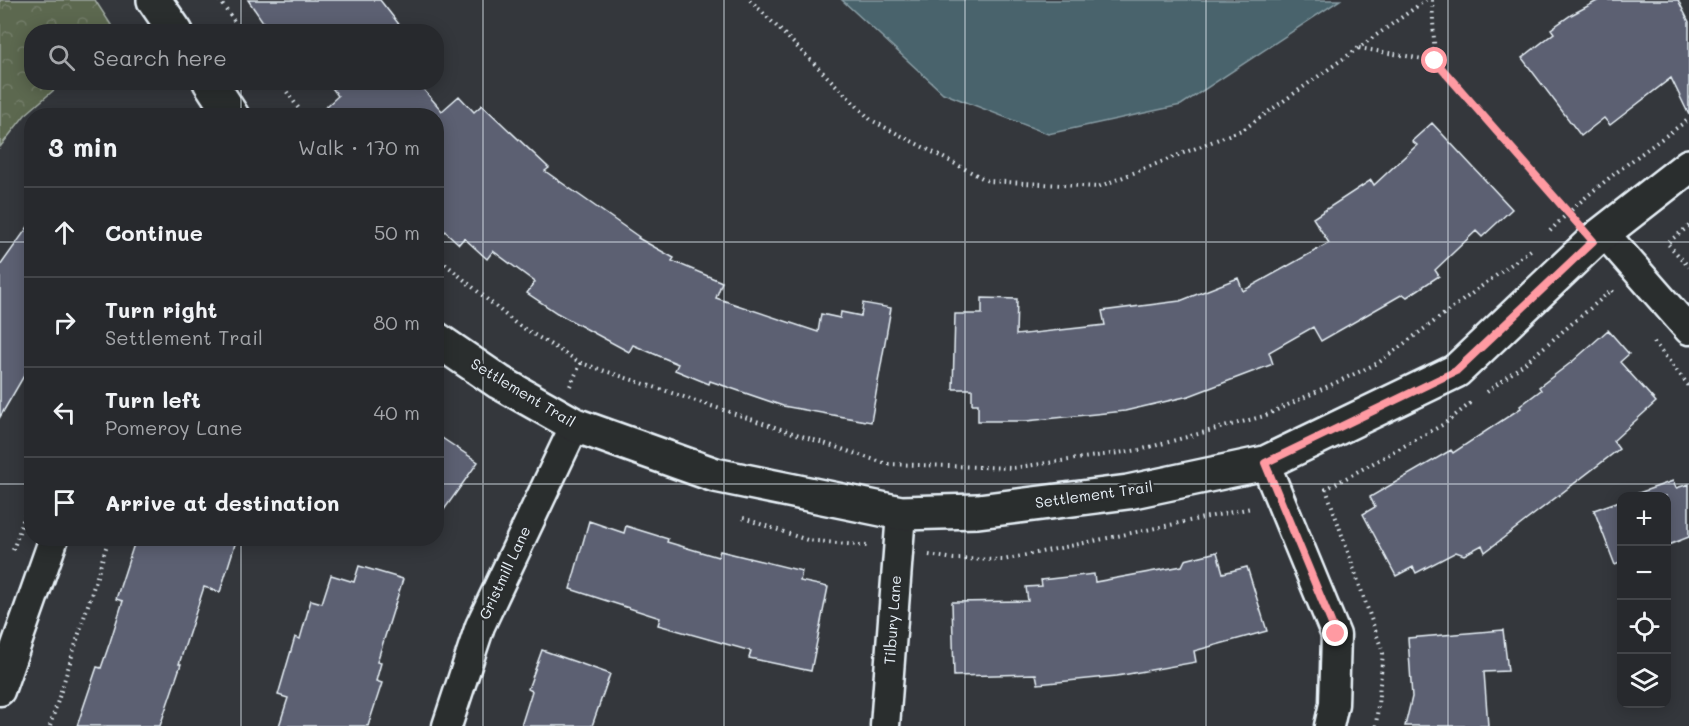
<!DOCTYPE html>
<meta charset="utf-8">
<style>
:root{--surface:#27292d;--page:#333539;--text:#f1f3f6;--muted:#a4a6aa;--line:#434549}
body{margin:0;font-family:Mali,sans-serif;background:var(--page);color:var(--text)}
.controls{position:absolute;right:18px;bottom:18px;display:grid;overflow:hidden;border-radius:12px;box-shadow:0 3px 15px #0003}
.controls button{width:54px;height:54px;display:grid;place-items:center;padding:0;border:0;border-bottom:2px solid var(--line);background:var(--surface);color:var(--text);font:30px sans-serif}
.stop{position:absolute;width:18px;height:18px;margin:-14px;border:4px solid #ff9aa2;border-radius:50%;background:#fff}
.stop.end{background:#ff9aa2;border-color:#fff;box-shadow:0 2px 6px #0008}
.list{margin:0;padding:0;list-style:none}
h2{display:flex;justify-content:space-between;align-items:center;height:78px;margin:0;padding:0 24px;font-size:26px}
h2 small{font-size:20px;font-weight:400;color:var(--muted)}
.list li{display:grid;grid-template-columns:39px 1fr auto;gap:18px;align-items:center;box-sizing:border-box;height:90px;padding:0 24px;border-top:2px solid var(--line)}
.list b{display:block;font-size:22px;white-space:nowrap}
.list p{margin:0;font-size:20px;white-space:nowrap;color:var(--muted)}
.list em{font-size:20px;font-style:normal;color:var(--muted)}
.icon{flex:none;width:33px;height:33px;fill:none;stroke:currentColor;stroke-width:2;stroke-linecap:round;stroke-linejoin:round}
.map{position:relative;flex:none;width:1689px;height:726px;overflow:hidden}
.search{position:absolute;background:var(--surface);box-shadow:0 3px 15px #0003;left:24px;top:24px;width:420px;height:66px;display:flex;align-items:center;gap:15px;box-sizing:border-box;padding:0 21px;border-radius:24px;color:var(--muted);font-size:22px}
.panel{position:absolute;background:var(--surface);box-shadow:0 3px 15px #0003;left:24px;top:108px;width:420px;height:438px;border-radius:24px}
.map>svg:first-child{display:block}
</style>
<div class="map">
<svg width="1689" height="726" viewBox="0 0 1689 726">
<defs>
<pattern id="park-crowns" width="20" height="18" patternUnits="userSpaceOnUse" patternTransform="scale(1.5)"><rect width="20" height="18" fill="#5c674f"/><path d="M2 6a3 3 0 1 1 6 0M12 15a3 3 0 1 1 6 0" fill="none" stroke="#737d69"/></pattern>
</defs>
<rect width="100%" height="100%" fill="#34373c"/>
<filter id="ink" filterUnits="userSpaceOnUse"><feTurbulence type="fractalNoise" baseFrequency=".0167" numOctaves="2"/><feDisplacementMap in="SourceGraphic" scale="12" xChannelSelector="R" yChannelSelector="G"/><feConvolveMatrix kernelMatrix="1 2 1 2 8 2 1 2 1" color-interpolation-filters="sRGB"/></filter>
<g filter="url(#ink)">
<path fill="url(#park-crowns)" stroke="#a2aca4" stroke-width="1.5" d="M0 0H95L115 31 32 32V82L62 83 25 115 0 147Z"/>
<path fill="#48646c" stroke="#889ca4" stroke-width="1.5" d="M842 0H1340L1181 105 1048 134 943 93Z"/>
<path fill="#5c6072" stroke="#e8f1f8" stroke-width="1.5" d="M248 0H380L405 32H270Z
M1599 0H1678L1689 22V115L1671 78 1610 125 1604 118 1581 136 1522 58 1554 33 1551 29 1571 15Z
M328 82H417L442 111 459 96 474 112 482 105 549 168 545 171 639 237 638 238 674 258 672 261 722 282 716 298 818 332 821 314 840 318 841 312 861 316 863 303 891 308 871 422 783 406 710 381 709 384 675 370 678 364 633 345 629 352 557 313 527 293 535 282 493 251 487 259 464 238 459 244 436 223 438 116H316L338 96Z
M1432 123 1512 209 1482 237 1476 231 1435 270 1439 276 1407 297 1403 294 1321 341 1313 327 1269 352 1273 364 1189 396 1125 411 1026 421H978V404H972V389H953L955 314H982V298L1017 299 1016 335 1105 325 1102 311 1180 301 1238 278 1243 291 1329 243 1313 218 1371 180 1374 185 1417 145 1412 141Z
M32 221V362L0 417V266Z
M1608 330 1629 354 1620 362 1656 402 1613 441 1619 449 1485 552 1482 545 1464 555 1456 552 1416 573 1413 567 1396 576 1363 514 1375 507 1370 497 1451 450 1453 453 1521 408 1520 406 1541 390 1539 387 1573 361Z
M436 434 478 462 436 521Z
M1673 481 1676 488 1689 484V537L1666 546V496H1630Z
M1622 500V562L1615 565 1594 510Z
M589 521 624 533 626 526 668 539 667 542 718 557 720 551 802 571 800 581 828 587 811 671 749 658 751 651 658 625 660 618 570 589Z
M136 538H237L220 592 204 587 179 664H181L160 726H77L97 667 101 668 110 642 123 601 116 599Z
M1217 552 1223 573 1247 567 1267 631 1194 651 1196 662 1117 676 1038 684 1036 674 954 676 952 602 1028 601 1026 587 1042 586 1041 580 1094 574 1095 582 1182 566 1185 560Z
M359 566 403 579 377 662 381 663 376 681 382 683 368 726H279L288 698 278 695 295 637 300 639 311 600 322 603 331 575 354 582Z
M1503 630 1508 671 1484 672 1488 726H1405L1412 697 1408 638Z
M542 650 610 674 592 726H521L532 691 528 689Z"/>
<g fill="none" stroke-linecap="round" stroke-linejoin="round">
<g stroke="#e8f1f8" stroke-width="33">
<path id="street" d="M1605 234 1689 330
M1265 463 1336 635 1334 704 1329 726
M0 691 54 538
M447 726 480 626 575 425
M885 726 901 513"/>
</g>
<g stroke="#e8f1f8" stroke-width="38">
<path id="secondary" d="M154 0 176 32
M210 82 232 116
M436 339 499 382 575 425 715 475 901 513 978 511 1128 492 1265 463 1456 371 1593 241 1689 166"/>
</g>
<path stroke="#e8f1f8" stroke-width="4" stroke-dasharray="1.5 4.5" stroke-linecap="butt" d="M219 0 242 32
M750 0 871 120 988 181 1098 187 1244 129 1426 0
M1432 0 1435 61
M1359 48 1435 61 1569 214
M280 82 304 116
M1689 226 1667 243 1689 267
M1550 231C1591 188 1641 154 1689 119
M436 256 515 323 581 363 887 464 1012 468 1139 450 1264 416 1378 363 1532 249
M1654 342 1689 386
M570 386 581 363
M1487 392 1525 363 1612 290 1613 292
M743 518 807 540 867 546
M13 550 32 494
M929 555 954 559 1003 560 1251 508
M50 726 109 538
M1376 726 1383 653 1326 489 1444 424 1471 403"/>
<use href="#street" stroke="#2a2d2e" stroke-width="28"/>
<use href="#secondary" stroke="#2a2d2e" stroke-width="33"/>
</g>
</g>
<g fill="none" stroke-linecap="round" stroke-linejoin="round" filter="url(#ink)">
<path stroke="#ff9aa2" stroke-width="8" d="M1336 634 1265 463 1456 371 1593 241 1435 61"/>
</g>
<path fill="none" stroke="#e8f1f8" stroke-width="1.5" stroke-opacity="0.55" d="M241 0V32M483 0V726M724 0V726M965 0V726M1206 0V726M1448 0V726M241 82V116M0 242H32M436 242H1689M0 484H32M436 484H1689M241 538V726"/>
<g text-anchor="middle" stroke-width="5" stroke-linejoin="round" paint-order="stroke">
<g font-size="15" fill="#e8f1f8" stroke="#2a2d2e">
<text transform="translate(523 393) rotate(31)" y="5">Settlement Trail</text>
<text transform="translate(1094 495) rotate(-8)" y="5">Settlement Trail</text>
<text transform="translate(505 573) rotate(-65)" y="5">Gristmill Lane</text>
<text transform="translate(893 620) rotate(-86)" y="5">Tilbury Lane</text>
</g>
</g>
</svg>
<div class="controls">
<button>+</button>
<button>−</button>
<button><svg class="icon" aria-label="locate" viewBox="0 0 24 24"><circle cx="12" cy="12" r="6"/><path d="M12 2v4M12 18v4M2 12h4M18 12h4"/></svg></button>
<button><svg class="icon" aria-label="layers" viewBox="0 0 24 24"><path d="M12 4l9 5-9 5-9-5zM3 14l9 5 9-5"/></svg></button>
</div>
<div class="stop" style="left:1435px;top:61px"></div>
<div class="stop end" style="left:1336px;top:634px"></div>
<div class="search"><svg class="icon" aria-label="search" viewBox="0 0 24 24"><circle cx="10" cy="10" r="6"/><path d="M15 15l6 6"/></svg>Search here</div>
<section class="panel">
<h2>3 min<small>Walk · 170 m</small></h2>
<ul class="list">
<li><svg class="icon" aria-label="ahead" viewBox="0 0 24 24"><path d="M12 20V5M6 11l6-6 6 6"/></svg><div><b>Continue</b></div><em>50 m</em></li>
<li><svg class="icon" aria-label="right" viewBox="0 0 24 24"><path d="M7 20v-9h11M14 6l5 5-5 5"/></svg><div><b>Turn right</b><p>Settlement Trail</p></div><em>80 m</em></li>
<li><svg class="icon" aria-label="left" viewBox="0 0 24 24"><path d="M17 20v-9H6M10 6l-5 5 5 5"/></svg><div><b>Turn left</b><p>Pomeroy Lane</p></div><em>40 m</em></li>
<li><svg class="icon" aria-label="arrive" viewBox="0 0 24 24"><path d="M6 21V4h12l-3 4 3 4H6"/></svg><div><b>Arrive at destination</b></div></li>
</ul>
</section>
</div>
